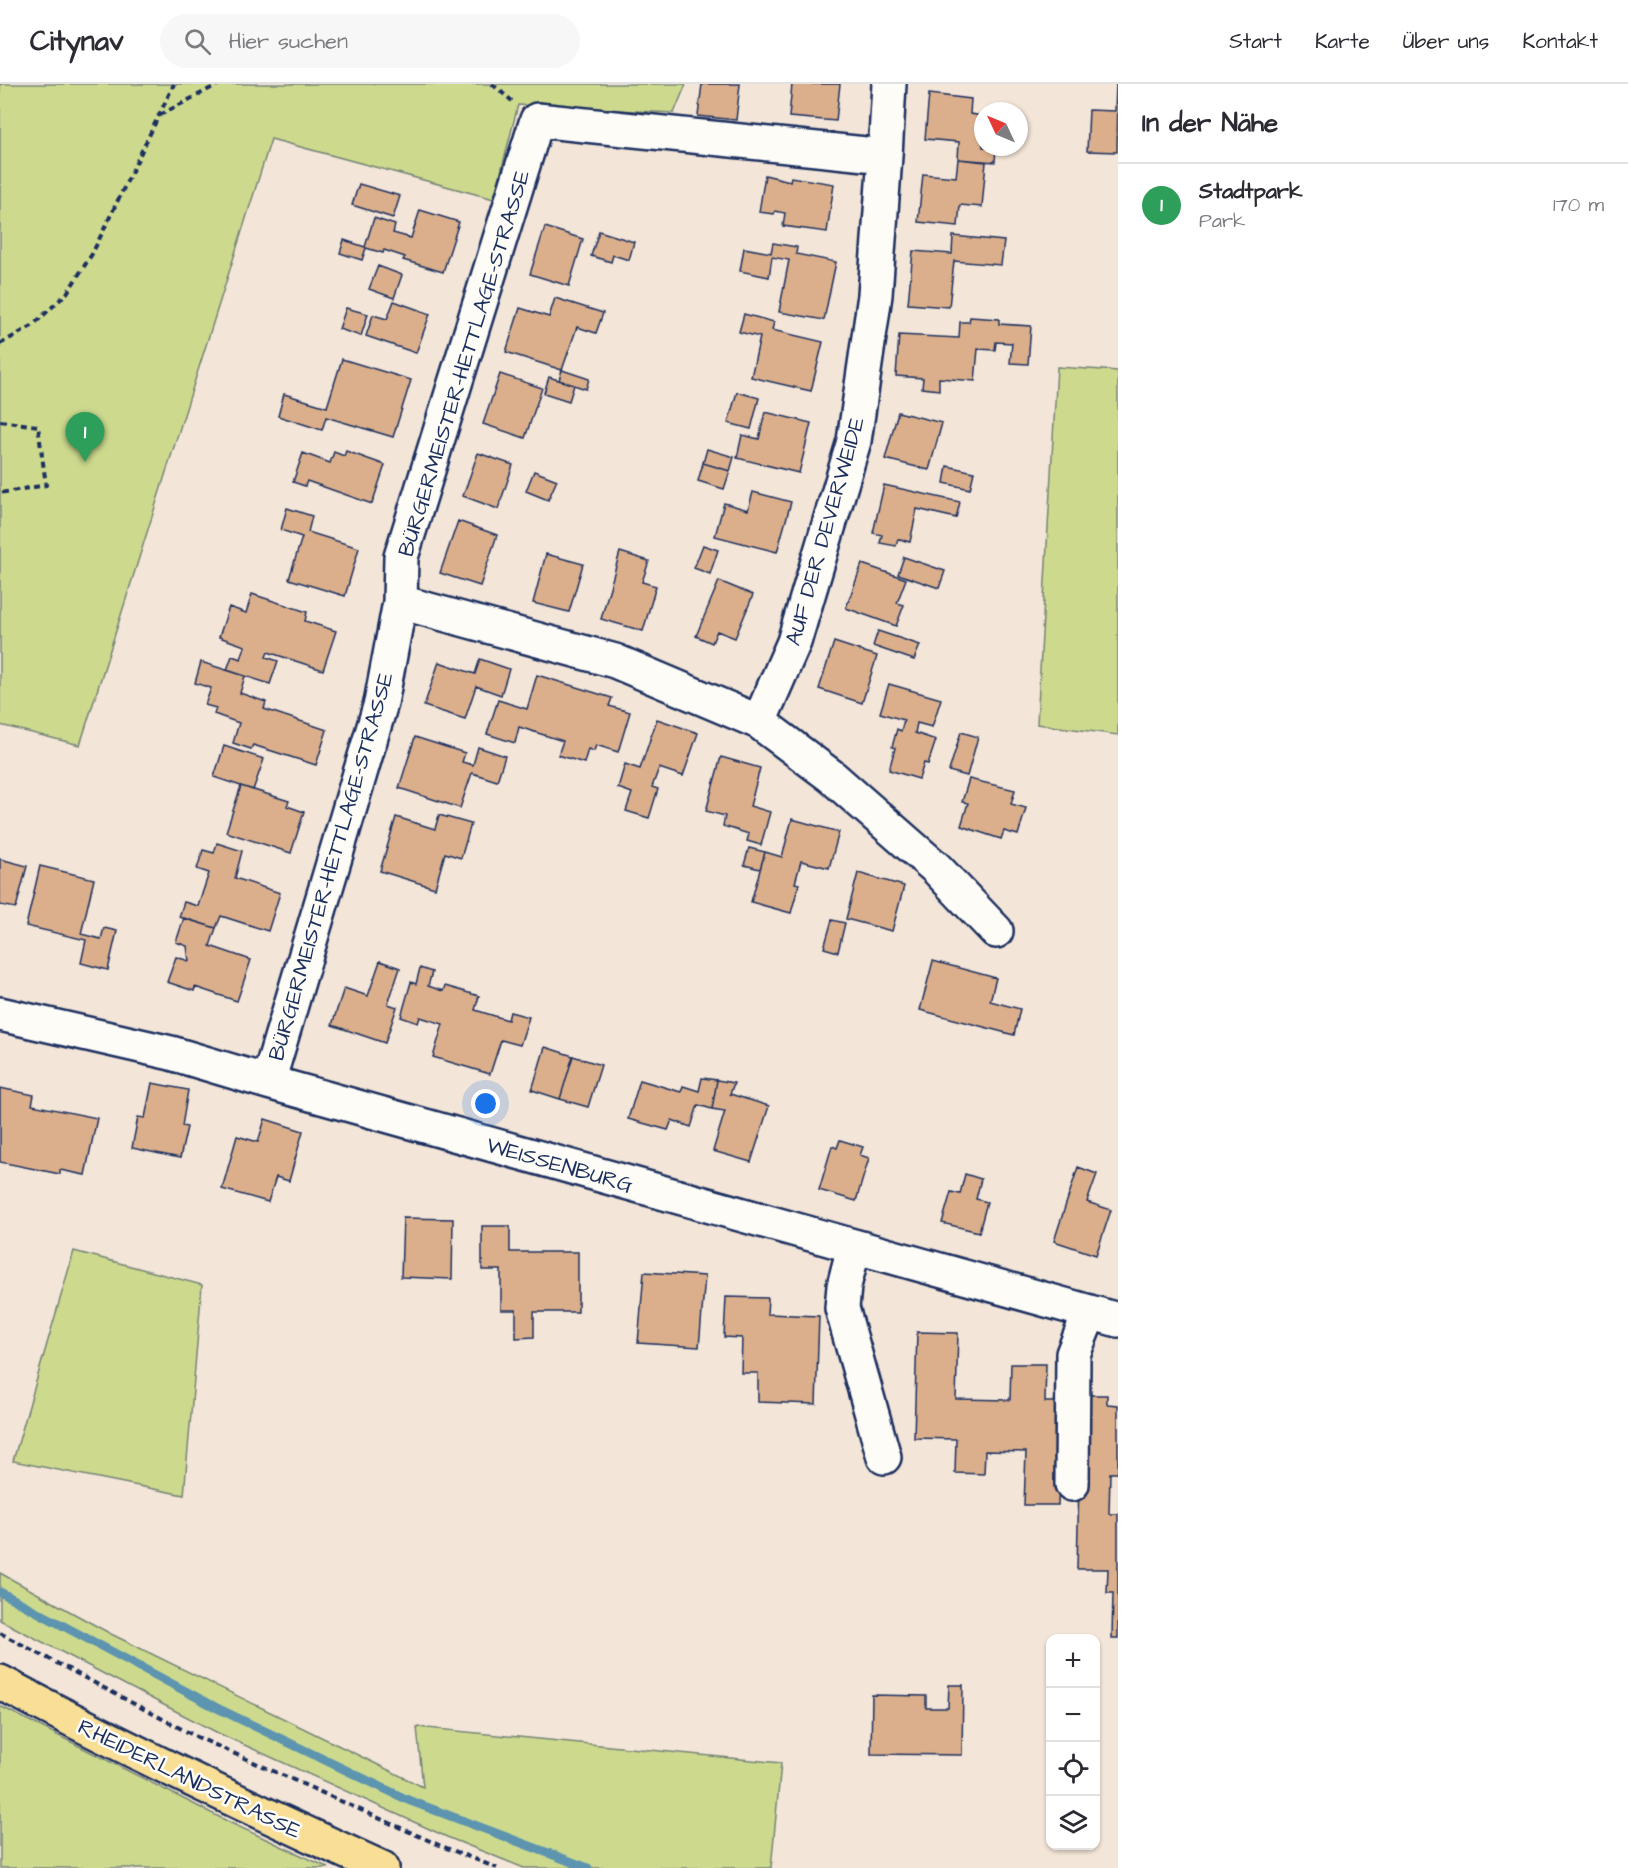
<!DOCTYPE html>
<html lang="de">
<meta charset="utf-8">
<style>
:root{--surface:#fff;--page:#f7f7f7;--text:#2b2b33;--muted:#7c7c81;--line:#e1e1e2;--accent:#7c3aed}
body{margin:0;font-family:"Architects Daughter",sans-serif;background:var(--page);color:var(--text)}
.controls{position:absolute;right:18px;bottom:18px;display:grid;overflow:hidden;border-radius:12px;box-shadow:0 2px 4px #0004}
.controls button{width:54px;height:54px;display:grid;place-items:center;padding:0;border:0;border-bottom:2px solid var(--line);background:var(--surface);color:var(--text);font:30px sans-serif}
.compass{position:absolute;left:974px;top:18px;width:54px;height:54px;border-radius:50%;background:var(--surface);box-shadow:0 2px 4px #0004;rotate:314deg}
.you{position:absolute;left:486px;top:1020px;width:21px;height:21px;margin:-15px;border:4px solid #fff;border-radius:50%;background:#1a73e8;box-shadow:0 0 0 9px #1a73e833}
.badge{display:grid;place-items:center;width:39px;height:39px;border-radius:50%;background:var(--accent);color:#fff;font-size:20px;font-weight:700}
.pin{position:absolute;translate:-50% -50px;filter:drop-shadow(0 2px 3px #0008)}
.pin::after{content:'';position:absolute;top:32px;width:21px;height:18px;background:inherit;clip-path:polygon(0 0,100% 0,50% 100%)}
.list{margin:0;padding:0;list-style:none}
h2{display:flex;justify-content:space-between;align-items:center;height:78px;margin:0;padding:0 24px;font-size:26px}
h2 small{font-size:20px;font-weight:400;color:var(--muted)}
.list li{display:grid;grid-template-columns:39px 1fr auto;gap:18px;align-items:center;box-sizing:border-box;height:84px;padding:0 24px;border-top:2px solid var(--line)}
.list b{display:block;font-size:22px;white-space:nowrap}
.list p{margin:0;font-size:20px;white-space:nowrap;color:var(--muted)}
.list em{font-size:20px;font-style:normal;color:var(--muted)}
.icon{flex:none;width:33px;height:33px;fill:none;stroke:currentColor;stroke-width:2;stroke-linecap:round;stroke-linejoin:round}
.map{position:relative;flex:none;width:1118px;height:1784px;overflow:hidden}
header{display:flex;align-items:center;gap:36px;box-sizing:border-box;height:84px;padding:0 30px;background:var(--surface);border-bottom:2px solid var(--line)}
header strong{font-size:28px}
nav{display:flex;gap:33px;margin-inline-start:auto;font-size:21px}
.search{width:420px;height:54px;background:var(--page);display:flex;align-items:center;gap:15px;box-sizing:border-box;padding:0 21px;border-radius:33px;color:var(--muted);font-size:22px}
main{display:flex}
aside{flex:1;background:var(--surface)}
.map>svg:first-child{display:block}
</style>
<header>
<strong>Citynav</strong>
<div class="search"><svg class="icon" aria-label="search" viewBox="0 0 24 24"><circle cx="10" cy="10" r="6"/><path d="M15 15l6 6"/></svg>Hier suchen</div>
<nav><a>Start</a><a>Karte</a><a>Über uns</a><a>Kontakt</a></nav>
</header>
<main>
<div class="map">
<svg width="1118" height="1784" viewBox="0 0 1118 1784">
<rect width="100%" height="100%" fill="#f3e5d7"/>
<filter id="ink" filterUnits="userSpaceOnUse"><feTurbulence type="fractalNoise" baseFrequency=".0167" numOctaves="2"/><feDisplacementMap in="SourceGraphic" scale="12" xChannelSelector="R" yChannelSelector="G"/><feConvolveMatrix kernelMatrix="1 2 1 2 8 2 1 2 1" color-interpolation-filters="sRGB"/></filter>
<g filter="url(#ink)">
<path fill="#cdda8e" stroke="#748476" stroke-width="1.5" d="M0 0H686L674 29 518 21 494 115 271 55 80 661 0 641Z
M1057 283 1118 287V651L1037 640Z
M74 1167 202 1201 184 1411 13 1377Z
M0 1489 111 1550 423 1703 417 1643 781 1679 771 1784H524L447 1753 218 1649 0 1536Z
M0 1622 233 1740 329 1784H0Z"/>
<g fill="none" stroke-linecap="round" stroke-linejoin="round">
<path stroke="#5d94af" stroke-width="9" d="M0 1508 217 1624 408 1716 588 1784"/>
</g>
<path fill="#dbaf8b" stroke="#1b2f5e" stroke-width="1.5" d="M702 0H740L736 36 698 32Z
M792 0H840L836 37 789 33Z
M1116 0H1118L1117 68 1087 67 1089 26 1115 27Z
M929 10 971 15 970 30 983 32V63H996L995 78 958 75 959 58 925 55Z
M958 75 986 78 982 123 960 121 958 142 918 138 923 90 956 93Z
M765 91 790 97 791 93 834 100 827 148 783 142 785 129 775 127 774 130 759 128Z
M359 100 400 112 393 134 352 121Z
M420 126 459 138 443 188 403 176 405 173 384 166 383 169 366 164 362 176 340 169 344 156 365 163 374 134 395 141 393 149 411 154Z
M545 143 583 155 569 202 530 190Z
M599 147 634 158 629 176 613 171 611 178 591 172Z
M953 152 1004 157 1001 181 954 177 949 223 908 220 913 167 952 170Z
M773 159 797 163 796 170 836 178 824 236 779 228 789 176 772 173 769 193 740 187 744 164 771 169Z
M378 182 402 191 394 214 369 205Z
M555 214 603 229 596 249 577 243 562 286 506 268 520 224 549 233Z
M394 217 430 230 416 269 366 252 373 231 387 235Z
M346 224 368 230 361 252 339 245Z
M744 230 774 238 772 246 823 258 811 307 751 293 760 253 739 248Z
M970 233 999 235V240L1031 242 1028 280 1010 279 1012 259 996 258 995 266 978 265 975 297 939 294V306L922 304 923 294 896 292 899 251 959 254 960 238H969Z
M342 275 411 296 393 353 326 333 322 346 278 332 284 310 327 323Z
M562 286 589 295 586 305 559 296Z
M500 290 542 304 525 354 483 340Z
M549 293 574 301 569 317 544 309Z
M737 308 759 314 751 345 728 339Z
M765 328 811 339 799 389 737 374 742 351 759 355Z
M898 328 942 339 929 386 885 375Z
M707 365 734 373 730 387 703 379Z
M346 367 385 381 372 420 307 397 305 402 293 398 303 369 330 379 334 368 344 372Z
M478 369 513 381 498 425 463 412Z
M703 379 730 387 724 405 698 397Z
M947 382 974 388 970 405 944 399Z
M534 387 557 396 548 416 526 407Z
M884 401 960 418 956 434 917 425 910 458 898 455 896 462 880 459 882 451 873 449Z
M753 408 791 418 777 468 715 452 724 419 748 426Z
M287 424 312 432 308 448 359 464 345 512 289 495 302 453 281 446Z
M458 437 497 451 480 502 440 489Z
M703 461 718 466 710 490 694 484Z
M620 468 649 477 642 498 656 502 643 547 601 535Z
M546 470 583 480 569 528 533 519Z
M904 473 945 487 939 504 898 490Z
M862 480 906 495 897 519 904 521 896 542 846 524Z
M719 497 753 511 735 554 717 547 712 559 696 552Z
M252 510 307 528 305 537 336 547 323 586 268 568 266 573 278 577 270 600 227 586 232 572 241 575 245 562 219 553 229 523 246 529Z
M878 547 920 561 914 576 873 562Z
M834 558 877 572 862 619 819 605Z
M480 575 509 585 501 611 476 602 465 635 424 622 439 578 475 590Z
M201 578 245 592 240 609 266 618 264 625 327 646 316 681 253 661 251 665 233 659 239 639 214 630 216 624 205 621 211 604 195 599Z
M537 591 612 614 609 622 630 628 618 668 596 661 594 667 588 665 584 679 558 671 563 657 519 643 515 659 487 650 498 616 527 625Z
M889 600 941 615 932 643 917 639 915 649 936 656 928 680 924 679 919 695 889 686 895 664 892 663 897 645 901 647 904 636 880 629Z
M657 635 698 649 683 692 659 684 652 703 658 705 649 734 626 727 632 709 618 704 625 680 640 685Z
M961 648 978 653 967 692 949 687Z
M415 653 465 669 462 678 473 681 478 663 505 672 497 697 472 689 460 724 399 704Z
M224 662 264 675 253 706 214 693Z
M721 673 760 684 750 722 770 728 761 761 747 757 749 750 723 742 725 732 706 727Z
M969 695 1015 706 1011 720 1026 724 1018 751 1004 747 1001 755 961 742 968 719 962 718Z
M241 702 289 717 287 722 304 728 291 769 226 748Z
M439 731 471 740 461 774 445 769 435 804 380 787 396 733 435 745Z
M792 735 839 748 829 784 801 777 795 799 799 800 791 829 751 818 765 768 782 773Z
M217 759 242 767 235 794 280 809 268 847 221 832 216 844 179 833 184 818 198 822 209 789 197 785 203 766 214 769Z
M749 764 765 768 760 785 744 781Z
M0 775 27 782 16 824 0 821Z
M40 782 94 795 81 850 101 855 104 844 117 847 108 886 81 879 86 856 26 842Z
M858 789 904 802 892 847 846 835Z
M184 834 216 844 210 862 251 876 237 917 195 903 194 907 167 898 176 873 189 877 187 862 176 858Z
M832 836 845 839 838 868 824 864Z
M380 877 400 884 388 920 397 923 385 959 332 941 344 904 368 912Z
M933 877 996 894 990 917 1020 925 1014 951 920 926Z
M420 884 432 888 428 902 443 907 445 902 479 912 475 926 508 936 510 928 529 933 520 961 501 956 490 990 433 973 443 940 420 933 418 939 401 933 411 898 416 900Z
M545 963 573 972 560 1015 532 1006Z
M573 972 601 981 588 1023 560 1015Z
M702 994 717 996 712 1025 698 1021 691 1043 672 1036 668 1046 628 1035 640 996 681 1008 683 1002 699 1007Z
M717 996 734 999 730 1010 769 1022 751 1078 713 1067 725 1027 712 1025Z
M152 999 188 1006 182 1042 187 1043 180 1074 132 1064 138 1033 145 1034Z
M0 1004 34 1011 32 1021 97 1034 85 1091 60 1086V1090L0 1078Z
M265 1035 303 1047 289 1097 276 1093 268 1118 222 1105 237 1052 258 1058Z
M840 1056 863 1063 860 1071 869 1074 856 1117 819 1106 832 1062 837 1064Z
M1078 1083 1097 1090 1087 1118 1111 1126 1096 1171 1054 1157Z
M965 1090 981 1095 976 1115 987 1118 979 1148 942 1139 951 1108 960 1110Z
M403 1134 453 1135 452 1195 401 1193Z
M482 1142H510V1168H578V1228H534V1253L516 1254V1226H501V1186H482Z
M644 1188 705 1192 699 1263 638 1259Z
M726 1213 768 1214 767 1230 819 1232 816 1320 758 1318V1289H741L742 1254 724 1253Z
M917 1248 958 1249 956 1315 1010 1316 1011 1280H1046L1045 1318H1060L1058 1421H1024L1026 1368 985 1367 984 1390 955 1389 956 1355 914 1354Z
M1081 1311H1107V1320L1118 1321V1389H1110L1109 1430H1118V1554H1112L1113 1509H1107L1108 1485H1077Z
M949 1601H963L962 1671 871 1670 872 1611 926 1612V1624H948Z"/>
<g fill="none" stroke-linecap="round" stroke-linejoin="round">
<g stroke="#1b2f5e" stroke-width="38">
<path id="minor" d="M400 518 615 577 759 638 831 692 936 784 996 847
M759 638 794 558 854 357 875 211 885 72
M0 930 171 969 268 998 1118 1236
M268 998 381 619 400 518 401 473 537 36 885 72 889 0
M854 1163 844 1202 842 1224 884 1373
M1072 1400 1073 1270 1090 1228"/>
</g>
<g stroke="#1b2f5e" stroke-width="38">
<path id="major" d="M0 1598C125 1665 253 1726 382 1784"/>
</g>
<path stroke="#1b2f5e" stroke-width="4" stroke-dasharray="6 4.5" stroke-linecap="butt" d="M492 0 512 17
M160 31 219 0
M0 260 32 242 67 209 92 170 174 0
M0 337 38 342 46 401 0 409
M0 1549 195 1652 439 1761 497 1784"/>
<use href="#minor" stroke="#fdfcf7" stroke-width="33"/>
<use href="#major" stroke="#f9df96" stroke-width="33"/>
</g>
</g>
<g text-anchor="middle" stroke-width="5" stroke-linejoin="round" paint-order="stroke">
<g font-size="22" fill="#1b2f5e" stroke="#fdfcf7">
<text transform="translate(463 279) rotate(-73)" y="8">BÜRGERMEISTER-HETTLAGE-STRASSE</text>
<text transform="translate(824 447) rotate(-74)" y="8">AUF DER DEVERWEIDE</text>
<text transform="translate(330 782) rotate(-74)" y="8">BÜRGERMEISTER-HETTLAGE-STRASSE</text>
<text transform="translate(560 1080) rotate(16)" y="8">WEISSENBURG</text>
<text transform="translate(190 1694) rotate(26)" y="8">RHEIDERLANDSTRASSE</text>
</g>
</g>
</svg>
<div class="controls">
<button>+</button>
<button>−</button>
<button><svg class="icon" aria-label="locate" viewBox="0 0 24 24"><circle cx="12" cy="12" r="6"/><path d="M12 2v4M12 18v4M2 12h4M18 12h4"/></svg></button>
<button><svg class="icon" aria-label="layers" viewBox="0 0 24 24"><path d="M12 4l9 5-9 5-9-5zM3 14l9 5 9-5"/></svg></button>
</div>
<svg class="compass" viewBox="-18 -18 36 36"><path d="M0-13l5 13h-10z" fill="#e53935"/><path d="M0 13l5-13h-10z" fill="#7c7c81"/></svg>
<div class="you"></div>
<div class="pin badge" style="left:85px;top:378px;background:#2e9e5b">1</div>
</div>
<aside>
<h2>In der Nähe<small></small></h2>
<ul class="list">
<li><span class="badge" style="background:#2e9e5b">1</span><div><b>Stadtpark</b><p>Park</p></div><em>170 m</em></li>
</ul>
</aside>
</main>
